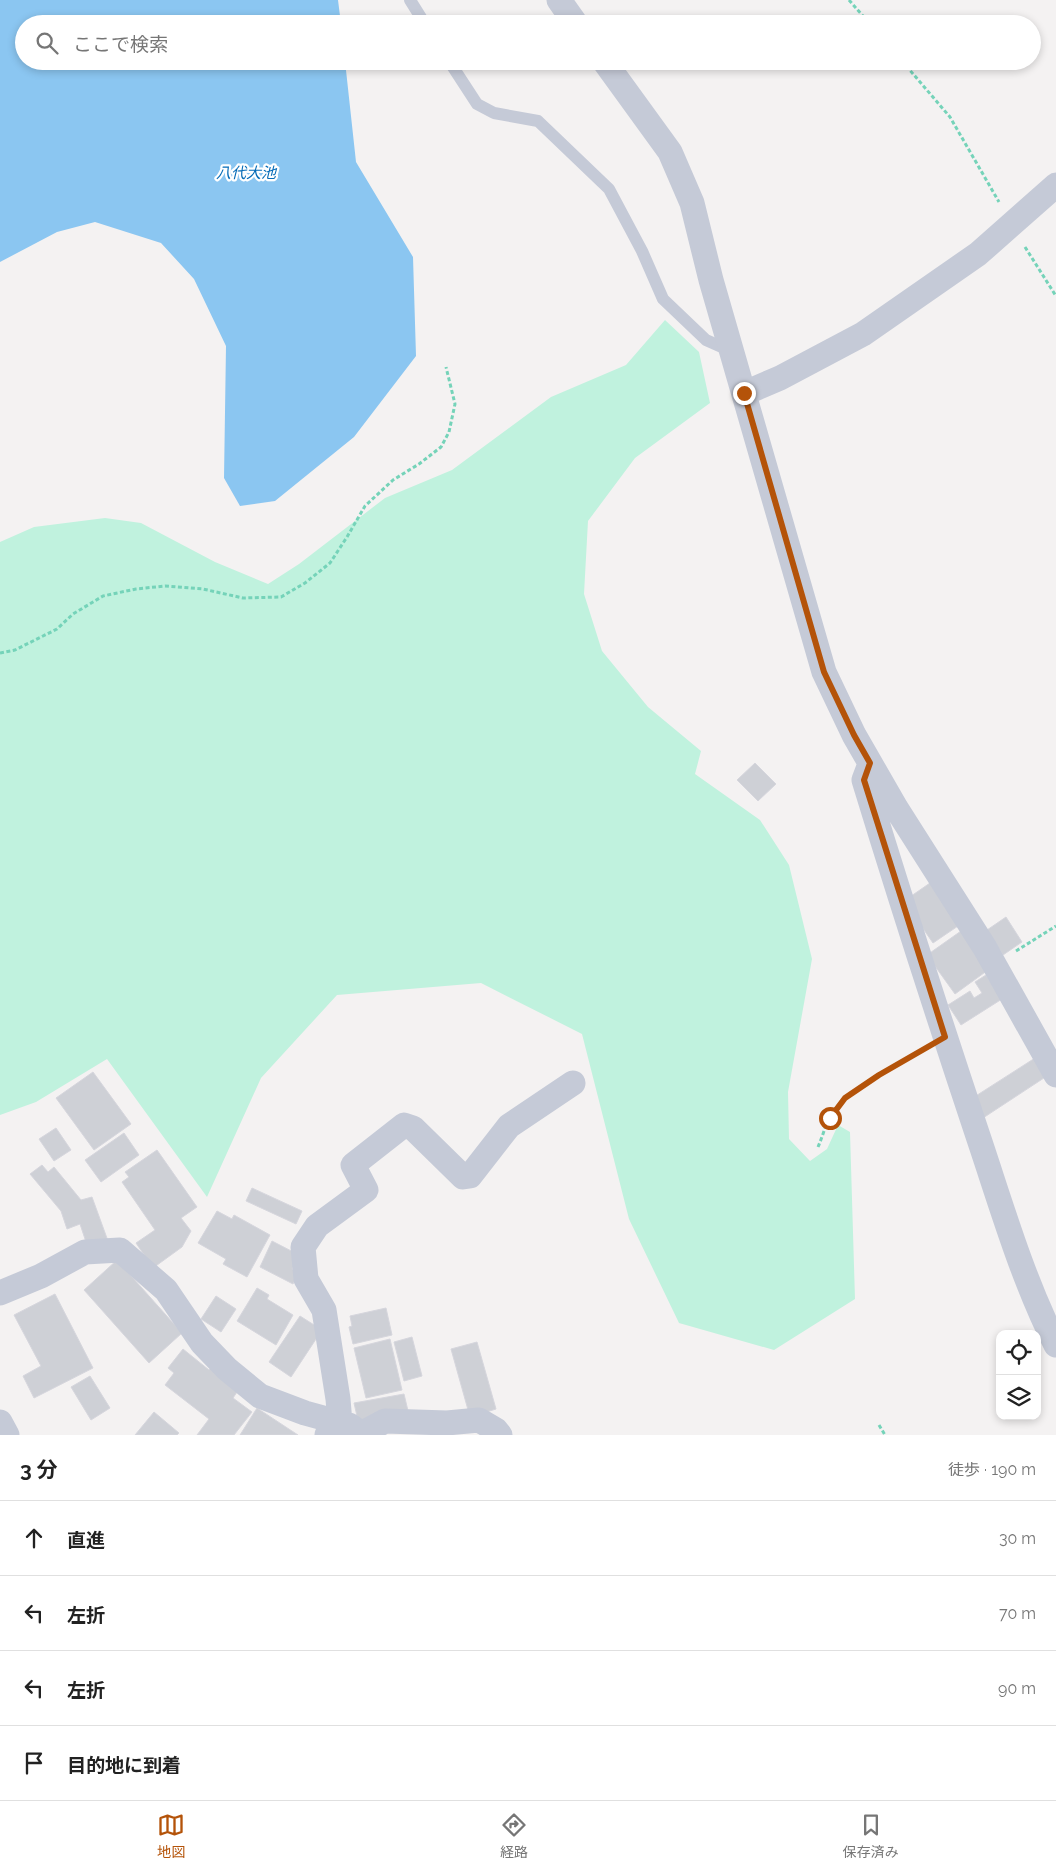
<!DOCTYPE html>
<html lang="ja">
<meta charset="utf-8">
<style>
:root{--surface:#fff;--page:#f2f2f2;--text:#222;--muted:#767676;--line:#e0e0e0;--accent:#b45309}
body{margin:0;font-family:Raleway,"Noto Sans JP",sans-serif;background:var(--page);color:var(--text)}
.controls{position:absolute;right:15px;bottom:15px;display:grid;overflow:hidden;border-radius:10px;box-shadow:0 2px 8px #0003}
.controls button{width:45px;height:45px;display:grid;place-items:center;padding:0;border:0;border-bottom:1px solid var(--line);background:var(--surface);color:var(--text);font:25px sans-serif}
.stop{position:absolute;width:15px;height:15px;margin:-11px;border:4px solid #b45309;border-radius:50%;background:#fff}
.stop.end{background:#b45309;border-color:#fff;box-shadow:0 1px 5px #0008}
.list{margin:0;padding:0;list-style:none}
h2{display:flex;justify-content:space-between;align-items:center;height:65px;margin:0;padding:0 20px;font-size:21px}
h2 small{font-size:16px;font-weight:400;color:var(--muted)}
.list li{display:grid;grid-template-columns:32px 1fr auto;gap:15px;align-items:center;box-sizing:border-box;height:75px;padding:0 20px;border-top:1px solid var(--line)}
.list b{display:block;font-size:19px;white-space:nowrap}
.list em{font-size:16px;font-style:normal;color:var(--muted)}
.icon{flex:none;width:28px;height:28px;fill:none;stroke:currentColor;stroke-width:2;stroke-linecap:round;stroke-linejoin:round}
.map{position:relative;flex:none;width:1056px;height:1435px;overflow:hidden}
.search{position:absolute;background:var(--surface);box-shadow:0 2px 8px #0003;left:15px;right:15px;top:15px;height:55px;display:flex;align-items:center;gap:12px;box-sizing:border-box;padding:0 18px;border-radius:28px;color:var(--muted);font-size:19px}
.sheet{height:365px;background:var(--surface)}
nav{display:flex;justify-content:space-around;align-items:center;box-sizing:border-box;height:70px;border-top:1px solid var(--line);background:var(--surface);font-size:14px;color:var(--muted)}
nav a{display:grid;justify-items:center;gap:2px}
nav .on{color:var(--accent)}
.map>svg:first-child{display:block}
</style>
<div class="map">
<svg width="1056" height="1435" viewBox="0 0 1056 1435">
<rect width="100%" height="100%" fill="#f4f2f2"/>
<path fill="#c0f2de" d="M665 320 699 352 710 403 635 458 588 521 584 594 602 651 648 707 701 751 695 774 760 820 789 865 812 959 788 1092 789 1139 810 1161 827 1149 838 1125 850 1132 855 1299 774 1350 679 1323 629 1219 582 1034 481 983 337 995 261 1078 207 1197 107 1059 36 1102 0 1115V542L34 527 105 518 141 523 215 562 268 584 299 564 385 498 452 470 551 397 626 365Z"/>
<path fill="#8bc6f1" d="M0 0H338L341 24H24V61H345L356 162 413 257 416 356 354 437 275 501 240 506 224 478 226 346 194 279 161 243 95 222 57 232 0 262Z"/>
<path fill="#ced0d6" stroke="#d6d6dd" d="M755 763 776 784 758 801 737 780Z
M930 883 958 926 933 943 904 901Z
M1006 917 1022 942 1003 955 987 930Z
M961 931 988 970 955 994 927 955Z
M986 975 1002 999 961 1025 948 1005 970 991 974 998 982 993 975 982Z
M1035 1058 1047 1076 983 1118 971 1099Z
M93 1072 131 1124 94 1150 56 1098Z
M56 1128 71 1150 54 1161 39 1139Z
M124 1133 139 1155 101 1182 85 1160Z
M157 1150 197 1207 181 1218 191 1231 182 1247 153 1268 136 1243 155 1230 122 1182 129 1177 125 1172Z
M42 1165 48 1172 54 1167 81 1200 92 1197 108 1241 88 1248 80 1224 67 1229 61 1211 30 1174Z
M252 1188 302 1211 296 1224 246 1201Z
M217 1211 232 1219 234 1215 270 1235 247 1277 223 1264 226 1259 198 1243Z
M272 1241 299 1255 292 1269 299 1272 293 1284 260 1267Z
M117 1260 182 1333 149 1363 84 1290Z
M257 1288 269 1295 267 1299 293 1315 276 1345 237 1321Z
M55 1294 93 1368 34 1398 23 1376 41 1366 14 1315Z
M216 1296 236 1309 221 1332 201 1319Z
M386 1308 392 1335 353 1344 349 1327 352 1326 350 1316Z
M300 1316 322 1330 291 1377 269 1362Z
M412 1337 422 1376 404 1381 394 1342Z
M390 1339 402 1390 366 1398 354 1348Z
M477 1342 496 1409 470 1417 451 1349Z
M183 1349 209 1370 213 1366 237 1392 233 1398 252 1412 234 1435H197L209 1419 165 1385 174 1373 168 1368Z
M90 1376 110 1408 91 1420 71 1387Z
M404 1394 409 1415 359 1425 354 1403Z
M257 1408 298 1435H240Z
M154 1412 179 1433 177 1435H135Z"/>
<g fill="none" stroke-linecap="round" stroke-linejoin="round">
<path stroke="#75d3b9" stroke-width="3" stroke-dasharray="4 2.5" stroke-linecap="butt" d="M849 0 870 24
M902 61 950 117 999 202
M1025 247 1056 296
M0 653 15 650 57 629 73 614 103 596 136 589 165 586 203 589 243 598 281 597 305 583 330 563 347 537 365 506 393 480 419 464 441 447 449 432 455 404 446 367
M1016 951 1056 926
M818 1147C822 1138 825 1127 829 1118 846 1088 892 1068 922 1051
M879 1425 885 1435"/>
<path stroke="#c5cad7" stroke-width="12" d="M410 0 425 24
M449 61 477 104 494 113 538 121 609 189 642 251 663 299 706 340 733 352"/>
<path stroke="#c5cad7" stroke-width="25" d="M559 0 576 24
M604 61 670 152 692 203 711 280 824 672 854 735 896 808 985 948 1056 1075
M745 393 780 378 863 334 978 254 1056 185
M870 764 864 780C900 898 938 1016 977 1133 1001 1204 1022 1278 1056 1345
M0 1293 41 1276 85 1252 120 1250 166 1290 202 1343 227 1369 260 1396 305 1413 349 1425 363 1435
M0 1422 7 1435
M361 1434 385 1421 447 1423 479 1420 496 1430 500 1435
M327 1435 340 1423 338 1399 324 1310 306 1279 303 1247 317 1226 366 1190 353 1165 404 1125 413 1128 463 1177 470 1176 509 1126 573 1083"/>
</g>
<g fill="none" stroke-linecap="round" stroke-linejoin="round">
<path stroke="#b45309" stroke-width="6" d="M744 393 824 672 854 735 870 763 864 780 945 1037 879 1075 845 1098 830 1118"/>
</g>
<g text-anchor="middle" stroke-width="4.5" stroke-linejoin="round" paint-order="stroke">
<g font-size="15" font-style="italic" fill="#056bb7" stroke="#fff">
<text x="246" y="178">八代大池</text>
</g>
</g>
</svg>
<div class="controls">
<button><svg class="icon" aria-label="locate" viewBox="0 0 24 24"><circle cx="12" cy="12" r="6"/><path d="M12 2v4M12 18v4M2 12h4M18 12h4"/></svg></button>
<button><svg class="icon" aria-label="layers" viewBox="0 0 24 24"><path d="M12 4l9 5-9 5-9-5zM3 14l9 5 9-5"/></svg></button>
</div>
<div class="stop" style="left:830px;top:1118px"></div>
<div class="stop end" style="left:744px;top:393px"></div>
<div class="search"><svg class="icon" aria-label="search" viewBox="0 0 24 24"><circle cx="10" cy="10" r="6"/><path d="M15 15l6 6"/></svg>ここで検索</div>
</div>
<section class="sheet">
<h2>3 分<small>徒歩 · 190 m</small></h2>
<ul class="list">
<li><svg class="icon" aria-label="ahead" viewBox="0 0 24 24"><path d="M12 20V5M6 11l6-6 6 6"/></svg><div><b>直進</b></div><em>30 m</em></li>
<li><svg class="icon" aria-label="left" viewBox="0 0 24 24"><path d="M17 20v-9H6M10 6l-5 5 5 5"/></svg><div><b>左折</b></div><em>70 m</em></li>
<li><svg class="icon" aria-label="left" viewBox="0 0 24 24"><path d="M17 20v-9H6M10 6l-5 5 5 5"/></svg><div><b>左折</b></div><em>90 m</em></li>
<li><svg class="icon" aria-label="arrive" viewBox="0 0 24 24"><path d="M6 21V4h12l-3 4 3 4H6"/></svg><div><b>目的地に到着</b></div></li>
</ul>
</section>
<nav>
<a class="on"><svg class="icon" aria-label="map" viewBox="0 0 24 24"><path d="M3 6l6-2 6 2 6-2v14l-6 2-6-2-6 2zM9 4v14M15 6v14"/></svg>地図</a>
<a><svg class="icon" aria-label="directions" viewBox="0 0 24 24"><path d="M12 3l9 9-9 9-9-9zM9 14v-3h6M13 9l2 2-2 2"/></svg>経路</a>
<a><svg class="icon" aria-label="saved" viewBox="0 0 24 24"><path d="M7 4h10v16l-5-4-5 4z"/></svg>保存済み</a>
</nav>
